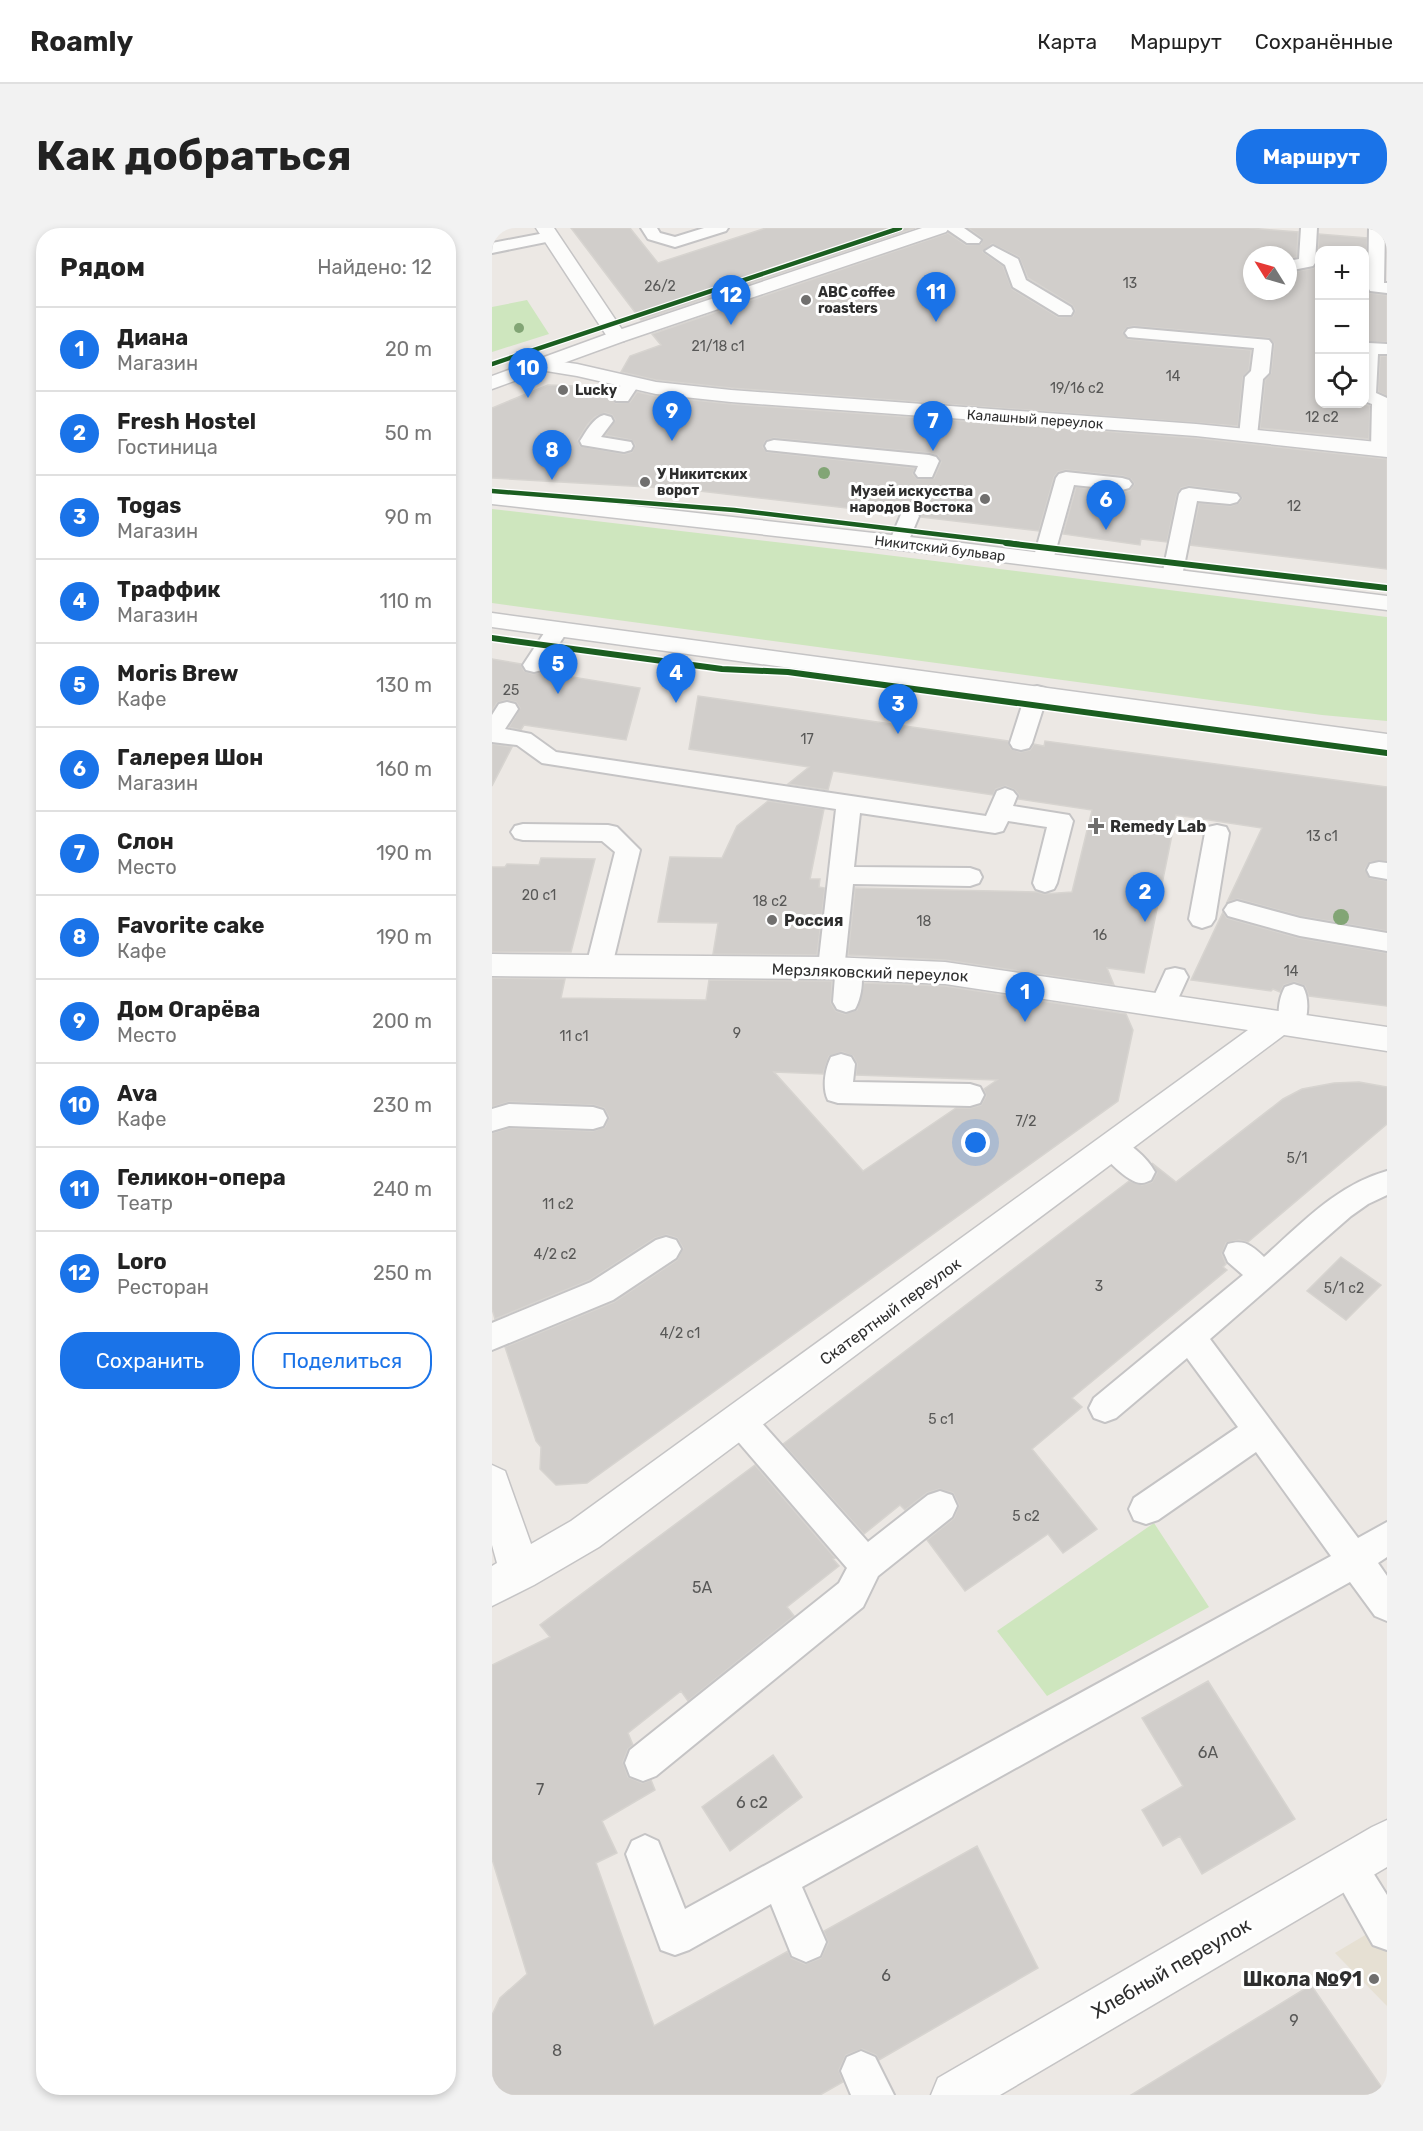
<!DOCTYPE html>
<html lang="ru">
<meta charset="utf-8">
<style>
:root{--surface:#fff;--page:#f2f2f2;--text:#222;--muted:#767676;--line:#e0e0e0;--accent:#1a73e8}
body{margin:0;font-family:Rubik,sans-serif;background:var(--page);color:var(--text)}
.controls{position:absolute;right:18px;top:18px;display:grid;overflow:hidden;border-radius:12px;box-shadow:0 3px 9px #0003}
.controls button{width:54px;height:54px;display:grid;place-items:center;padding:0;border:0;border-bottom:2px solid var(--line);background:var(--surface);color:var(--text);font:30px sans-serif}
.compass{position:absolute;left:751px;top:18px;width:54px;height:54px;border-radius:50%;background:var(--surface);box-shadow:0 3px 9px #0003;rotate:307deg}
.you{position:absolute;left:484px;top:915px;width:21px;height:21px;margin:-15px;border:4px solid #fff;border-radius:50%;background:#1a73e8;box-shadow:0 0 0 9px #1a73e833}
.badge{display:grid;place-items:center;width:39px;height:39px;border-radius:50%;background:var(--accent);color:#fff;font-size:20px;font-weight:700}
.pin{position:absolute;translate:-50% -50px;filter:drop-shadow(0 2px 3px #0008)}
.pin::after{content:'';position:absolute;top:32px;width:21px;height:18px;background:inherit;clip-path:polygon(0 0,100% 0,50% 100%)}
.list{margin:0;padding:0;list-style:none}
h2{display:flex;justify-content:space-between;align-items:center;height:78px;margin:0;padding:0 24px;font-size:26px}
h2 small{font-size:20px;font-weight:400;color:var(--muted)}
.list li{display:grid;grid-template-columns:39px 1fr auto;gap:18px;align-items:center;box-sizing:border-box;height:84px;padding:0 24px;border-top:2px solid var(--line)}
.list b{display:block;font-size:22px;white-space:nowrap}
.list p{margin:0;font-size:20px;white-space:nowrap;color:var(--muted)}
.list em{font-size:20px;font-style:normal;color:var(--muted)}
.actions{display:flex;gap:12px;padding:18px 24px}
.actions a{flex:1;padding:14px 0;border:2px solid var(--accent);border-radius:24px;text-align:center;font-size:21px;color:var(--accent)}
.actions .main{background:var(--accent);color:#fff}
.icon{flex:none;width:33px;height:33px;fill:none;stroke:currentColor;stroke-width:2;stroke-linecap:round;stroke-linejoin:round}
.map{position:relative;flex:none;width:895px;height:1867px;overflow:hidden;border-radius:24px}
header{display:flex;align-items:center;gap:36px;box-sizing:border-box;height:84px;padding:0 30px;background:var(--surface);border-bottom:2px solid var(--line)}
header strong{font-size:28px}
nav{display:flex;gap:33px;margin-inline-start:auto;font-size:21px}
.intro{display:flex;align-items:center;justify-content:space-between;box-sizing:border-box;height:144px;padding:0 36px}
h1{margin:0;font-size:42px}
.button{padding:15px 27px;border-radius:24px;background:var(--accent);color:#fff;font-size:21px;font-weight:700}
main{display:flex;gap:36px;padding:0 36px}
aside{flex:1;background:var(--surface);border-radius:24px;box-shadow:0 3px 9px #0003}
.map>svg:first-child{display:block}
</style>
<header>
<strong>Roamly</strong>
<nav><a>Карта</a><a>Маршрут</a><a>Сохранённые</a></nav>
</header>
<div class="intro"><h1>Как добраться</h1><a class="button">Маршрут</a></div>
<main>
<aside>
<h2>Рядом<small>Найдено: 12</small></h2>
<ul class="list">
<li><span class="badge">1</span><div><b>Диана</b><p>Магазин</p></div><em>20 m</em></li>
<li><span class="badge">2</span><div><b>Fresh Hostel</b><p>Гостиница</p></div><em>50 m</em></li>
<li><span class="badge">3</span><div><b>Togas</b><p>Магазин</p></div><em>90 m</em></li>
<li><span class="badge">4</span><div><b>Траффик</b><p>Магазин</p></div><em>110 m</em></li>
<li><span class="badge">5</span><div><b>Moris Brew</b><p>Кафе</p></div><em>130 m</em></li>
<li><span class="badge">6</span><div><b>Галерея Шон</b><p>Магазин</p></div><em>160 m</em></li>
<li><span class="badge">7</span><div><b>Слон</b><p>Место</p></div><em>190 m</em></li>
<li><span class="badge">8</span><div><b>Favorite cake</b><p>Кафе</p></div><em>190 m</em></li>
<li><span class="badge">9</span><div><b>Дом Огарёва</b><p>Место</p></div><em>200 m</em></li>
<li><span class="badge">10</span><div><b>Ava</b><p>Кафе</p></div><em>230 m</em></li>
<li><span class="badge">11</span><div><b>Геликон-опера</b><p>Театр</p></div><em>240 m</em></li>
<li><span class="badge">12</span><div><b>Loro</b><p>Ресторан</p></div><em>250 m</em></li>
</ul>
<div class="actions"><a class="main">Сохранить</a><a>Поделиться</a></div>
</aside>
<div class="map">
<svg width="895" height="1867" viewBox="0 0 895 1867">
<rect width="100%" height="100%" fill="#ece8e4"/>
<path fill="#e6e0d3" d="M895 1694V1778L843 1725Z"/>
<path fill="#cee6be" d="M35 72 57 106 0 124V79Z
M0 281 378 325 895 389V493L830 487 0 375Z
M662 1295 717 1379 555 1468 505 1403Z"/>
<path fill="#d1cecb" stroke="#d7d4d0" stroke-width="1.5" fill-rule="evenodd" d="M79 0H138L166 35 274 0H423L149 92Z
M476 0H757L806 4 805 29 796 31V27H760V63H796V45L821 40 825 36 827 6 875 10 874 59 878 65 895 67V114H873V22H828V176H872L878 178 877 211 768 200 773 152 779 145 782 116 777 110 642 98 636 99 631 104 636 111 759 122 757 142 751 149 746 198 239 160 164 152 129 144 138 128 169 117 160 106 456 5 474 17 489 16 490 10ZM500 16 527 29 536 50 580 77 583 82 581 88 566 89 520 61 511 38 491 24Z
M888 128H895V168L886 164Z
M56 157 84 158 118 166 122 159H125L119 169 124 175 138 174 145 164 164 168 239 176 704 210 895 231V341L698 317 707 275 739 278 747 275 750 270 745 264 697 258 689 260 685 266 675 314 649 311 648 317 571 306 584 259 630 264 638 262 642 256 639 251 631 248 574 242 566 244 562 249 547 303 429 289 426 283 418 280 409 282 407 286 190 261 0 250V180ZM113 185 120 187 123 192 113 207 139 212 143 217 140 224 132 226 88 218 86 212 96 196 103 189ZM282 210 437 225 446 228 449 234 442 250 426 251 421 246 423 240 275 224 271 219 273 213Z
M0 431 29 436 32 443 41 446 50 444 148 460 134 512 32 497 29 502 17 499 28 480 24 474 14 472 5 475 0 483Z
M206 468 516 513 519 521 528 524 538 522 542 516 552 518 553 513 895 559V633L878 634 873 641 878 650 895 653V703L808 688 746 671 735 674 770 600 684 587 652 745 615 740 622 757 453 732 356 727 363 660 545 664 552 666 580 664 600 582 526 571 527 567 523 562 514 558 504 561 501 567 341 543 336 562 296 556 317 539 197 521Z
M0 516 20 519 0 558Z
M276 573 332 581 318 651H328L327 659 333 660 325 727 221 726 226 695 166 694 178 629 230 630 245 598Z
M49 630 103 631 79 724H0V639H13L15 636 47 637Z
M731 684 735 690 807 710 895 725V778L817 768 813 758 803 754 792 757 788 764 781 761 779 763 699 752Z
M0 750 73 751 69 770 214 772 217 752 340 753 339 775 344 783 353 786 365 782 372 755 453 758 634 786 641 802 626 873 95 1255 64 1257 48 1241 49 1219 44 1213 13 1119 122 1074 185 1032 191 1020 185 1010 175 1007 163 1010 98 1052 3 1091 0 1081V905L17 900 101 903 113 899 117 889 112 880 101 877 17 874 0 879ZM350 824 361 828 365 836 364 847 505 852 492 861 494 868 489 877 478 880H464L371 943 282 844 331 846 337 828Z
M867 854 895 859V896L756 1014 747 1012 734 1015 730 1026 734 1036 731 1039 735 1042 580 1170 590 1179 540 1221 605 1301 571 1325 556 1306 473 1363 435 1312 462 1290 467 1277 461 1265 447 1261 435 1265 413 1282 408 1277 372 1306 291 1216 637 953 650 957 660 954 665 945 660 935 684 954 791 871 810 861 842 855Z
M849 1029 889 1057 854 1092 815 1063Z
M263 1237 343 1330 341 1331 347 1338 295 1379 302 1388 196 1473 189 1463 136 1505 141 1517 136 1521 131 1534 136 1549 150 1555 159 1552 163 1562 110 1593 125 1625 104 1635 162 1798 296 1723 299 1730 313 1736 329 1730 336 1715 332 1703 485 1618 546 1740 387 1832 384 1827 370 1821 354 1827 347 1842 351 1854 328 1867H0V1787L8 1770 35 1746 0 1631V1437L58 1409 48 1397Z
M716 1453 803 1591 710 1646 688 1608 671 1618 650 1582 691 1558 650 1490Z
M281 1527 310 1569 238 1623 210 1579Z
M819 1757 895 1867H639Z"/>
<g fill="none" stroke-linecap="round" stroke-linejoin="round">
<g stroke="#c5c4c5" stroke-width="4">
<path id="lane" d="M149 0H165L168 5 183 9 212 0H236L234 3 183 19 156 11Z
M453 0H472L489 12 487 15H475Z
M809 0H825L823 35 821 38 796 43V33L807 31Z
M877 0H893L892 55H895V65L878 63 876 59Z
M58 4 64 6 66 9 64 12 0 25V15Z
M501 18 526 31 534 52 579 79 581 83 579 87H567L521 59 513 37 493 23Z
M642 100 777 112 780 116 777 145 771 151 765 208 763 212H749L747 208 753 149 759 143 762 120 636 109 633 105 636 101Z
M877 115 895 116V126H886L884 165 895 170V225L888 227 881 225 879 221 880 176 872 173V116Z
M139 150 145 151 148 155 136 173H124L121 169 133 151Z
M112 187 119 189 121 193 109 209 139 214 141 218 139 222 132 224 90 217 88 213C94 204 101 190 112 187Z
M282 212 437 227 444 229 447 233 440 249H426L423 245 426 238 275 222 273 218 275 214Z
M574 244 630 250 637 252 640 256 637 260 630 262 582 257 561 332 558 336H544L541 332 564 250 567 246Z
M697 260 745 266 748 270 745 274 738 276 705 273 690 348 687 352 680 354 673 352 670 348 687 266 690 262Z
M417 282 424 284 427 288 414 319H400L397 315 410 284Z
M66 395 74 396 77 401 53 437 50 442 42 444 34 442 31 437 58 396Z
M545 458 553 460 556 465 540 515 537 520 529 522 521 520 518 515 534 465 537 460Z
M15 474 23 476 26 481 13 501 39 506 64 524 494 588 505 563 513 560 521 563 525 568 521 578 577 587 581 593 565 655 562 661 553 664 544 661 541 655 555 599 516 593 511 603 503 605 368 585 362 639 478 640 487 643 490 649 487 655 478 658 361 656 353 733 366 734C373 746 370 769 363 781L354 784 345 781 341 774 343 748 330 747 326 740 344 581 50 535 25 517 0 514V487L7 476Z
M31 596 116 597 125 599 148 622 120 738 116 745 107 747 98 745 94 738 123 624 110 613 31 612 23 610 19 604 23 598Z
M725 597 734 599 737 605 723 691 719 697 710 700 701 697 697 691 713 605 716 599Z
M887 634 895 635V651L878 648 875 642 878 636Z
M745 673 808 690 895 705V723L808 708 736 688 732 682 736 676Z
M683 740 692 742 696 749 680 784 671 787 662 784 658 777 674 742Z
M802 756 811 759C818 771 816 792 809 804L800 807 791 804C784 792 786 771 793 759Z
M349 826 359 829 363 836 361 854 478 856 488 859 492 867 488 875 478 878 346 875 336 872C330 860 333 841 339 829Z
M17 876 101 879 111 882 115 890 111 898 101 901 17 898 0 903V881Z
M620 908C636 913 655 929 663 944L659 952C656 953 653 955 650 955 637 956 611 929 606 919L610 911Z
M895 943V967L876 976 859 988 718 1111 866 1310 895 1294V1329L886 1335 895 1348V1393L883 1388 858 1354 310 1659 334 1714 328 1728 314 1734 300 1728 279 1676 197 1722 183 1727 169 1722 134 1626 140 1613 153 1607 166 1613 193 1681 839 1328 764 1224 666 1292 654 1296 642 1292 637 1281 642 1270 746 1199 695 1130 624 1190 613 1194 602 1190 597 1180 602 1170 751 1047 736 1034 732 1025 736 1016C753 1011 760 1018 772 1029 810 995 845 957 895 943Z
M174 1009 184 1012 189 1021 184 1030 121 1072 0 1122V1095L99 1054 164 1012Z
M248 1179 259 1183 376 1314 436 1267 448 1263 460 1267 465 1278 460 1289 386 1348 371 1379 164 1548 151 1553 138 1548 133 1535 138 1522 347 1355 355 1340 237 1203 232 1193 237 1183Z
M855 1618 868 1624 895 1667V1722L881 1717 836 1637 842 1624Z
M369 1823 383 1829 402 1867H359L349 1843 355 1829Z"/>
</g>
<g stroke="#c5c4c5" stroke-width="3">
<path id="street" d="M44 0H62L135 109 132 113H118Z
M49 131 85 136 164 154 239 162 704 196 895 215V229L704 208 239 174 164 166 85 148 42 141 39 137 42 133Z
M0 726 339 729 453 734 895 799V823L792 807 107 1319 42 1357 0 1378V1338L5 1335 0 1317V1237L13 1243 39 1316 79 1293 756 802 453 756 339 751 0 748Z
M895 1592V1639L508 1867H439L446 1850 880 1599Z"/>
</g>
<g stroke="#c5c4c5" stroke-width="3">
<path id="secondary" d="M430 0H457L454 4 132 113 0 161V148L118 105Z
M0 262 462 314 895 368V382L462 328 0 276Z
M0 385 895 506V522L0 399Z"/>
</g>
<use href="#lane" fill="#fcfcfb" fill-rule="evenodd"/>
<use href="#street" fill="#fcfcfb" fill-rule="evenodd"/>
<use href="#secondary" fill="#fcfcfb" fill-rule="evenodd"/>
<g stroke="#fff" stroke-width="7">
<path id="cycleway-far1" d="M0 136 408 0
M0 263 242 282 527 316"/>
</g>
<g stroke="#fff" stroke-width="9">
<path id="cycleway" d="M514 315 895 360
M0 410 230 441 296 444 895 525"/>
</g>
<use href="#cycleway-far1" stroke="#1b5e20" stroke-width="4.5"/>
<use href="#cycleway" stroke="#1b5e20" stroke-width="6"/>
</g>
<g fill="#82a575">
<circle cx="27" cy="100" r="5"/>
<circle cx="332" cy="245" r="6"/>
<circle cx="849" cy="689" r="8"/>
</g>
<g fill="#706f6e" stroke="#fff" stroke-width="2">
<circle cx="314" cy="72" r="6"/>
<circle cx="71" cy="162" r="6"/>
<circle cx="153" cy="254" r="6"/>
<circle cx="493" cy="271" r="6"/>
<path d="M601 589h6v6h6v6h-6v6h-6v-6h-6v-6h6z"/>
<circle cx="280" cy="692" r="6"/>
<circle cx="882" cy="1751" r="6"/>
</g>
<g text-anchor="middle" stroke-width="6" stroke-linejoin="round" paint-order="stroke">
<g font-size="14" fill="#585857">
<text x="638" y="60">13</text>
<text x="168" y="63">26/2</text>
<text x="226" y="123">21/18 с1</text>
<text x="681" y="153">14</text>
<text x="585" y="165">19/16 с2</text>
<text x="830" y="194">12 с2</text>
<text x="802" y="283">12</text>
<text x="19" y="467">25</text>
<text x="315" y="516">17</text>
<text x="830" y="613">13 с1</text>
<text x="47" y="672">20 с1</text>
<text x="278" y="678">18 с2</text>
<text x="432" y="698">18</text>
<text x="608" y="712">16</text>
<text x="799" y="748">14</text>
<text x="245" y="810">9</text>
<text x="82" y="813">11 с1</text>
<text x="534" y="898">7/2</text>
<text x="805" y="935">5/1</text>
<text x="66" y="981">11 с2</text>
<text x="63" y="1031">4/2 с2</text>
<text x="607" y="1063">3</text>
<text x="852" y="1065">5/1 с2</text>
<text x="188" y="1110">4/2 с1</text>
<text x="449" y="1196">5 с1</text>
<text x="534" y="1293">5 с2</text>
</g>
<g font-size="14" font-weight="bold" fill="#2e2e2e" stroke="#fff" text-anchor="start">
<text x="326" y="69">ABC coffee<tspan x="326" dy="16">roasters</tspan></text>
<text x="83" y="167">Lucky</text>
<text x="165" y="251">У Никитских<tspan x="165" dy="16">ворот</tspan></text>
<text x="481" y="268" text-anchor="end">Музей искусства<tspan x="481" dy="16">народов Востока</tspan></text>
</g>
<g font-size="14" fill="#2e2e2e" stroke="#fff">
<text transform="translate(543 191) rotate(4)" y="5">Калашный переулок</text>
<text transform="translate(448 320) rotate(7)" y="5">Никитский бульвар</text>
</g>
<g font-size="16" font-weight="bold" fill="#2e2e2e" stroke="#fff" text-anchor="start">
<text x="618" y="604">Remedy Lab</text>
<text x="292" y="698">Россия</text>
</g>
<g font-size="16" fill="#2e2e2e" stroke="#fff">
<text transform="translate(378 744) rotate(2)" y="6">Мерзляковский переулок</text>
<text transform="translate(398 1083) rotate(-36)" y="6">Скатертный переулок</text>
</g>
<g font-size="16" fill="#585857">
<text x="210" y="1365">5А</text>
<text x="716" y="1530">6А</text>
<text x="48" y="1567">7</text>
<text x="260" y="1580">6 с2</text>
<text x="394" y="1753">6</text>
<text x="802" y="1798">9</text>
<text x="65" y="1828">8</text>
</g>
<g font-size="20" fill="#2e2e2e" stroke="#fff">
<text transform="translate(679 1740) rotate(-30)" y="7">Хлебный переулок</text>
</g>
<g font-size="20" font-weight="bold" fill="#2e2e2e" stroke="#fff" text-anchor="end">
<text x="870" y="1758">Школа №91</text>
</g>
</g>
</svg>
<div class="controls">
<button>+</button>
<button>−</button>
<button><svg class="icon" aria-label="locate" viewBox="0 0 24 24"><circle cx="12" cy="12" r="6"/><path d="M12 2v4M12 18v4M2 12h4M18 12h4"/></svg></button>
</div>
<svg class="compass" viewBox="-18 -18 36 36"><path d="M0-13l5 13h-10z" fill="#e53935"/><path d="M0 13l5-13h-10z" fill="#767676"/></svg>
<div class="you"></div>
<div class="pin badge" style="left:533px;top:794px">1</div>
<div class="pin badge" style="left:653px;top:694px">2</div>
<div class="pin badge" style="left:406px;top:506px">3</div>
<div class="pin badge" style="left:184px;top:475px">4</div>
<div class="pin badge" style="left:66px;top:466px">5</div>
<div class="pin badge" style="left:614px;top:302px">6</div>
<div class="pin badge" style="left:441px;top:223px">7</div>
<div class="pin badge" style="left:60px;top:252px">8</div>
<div class="pin badge" style="left:180px;top:213px">9</div>
<div class="pin badge" style="left:36px;top:170px">10</div>
<div class="pin badge" style="left:444px;top:94px">11</div>
<div class="pin badge" style="left:239px;top:97px">12</div>
</div>
</main>
